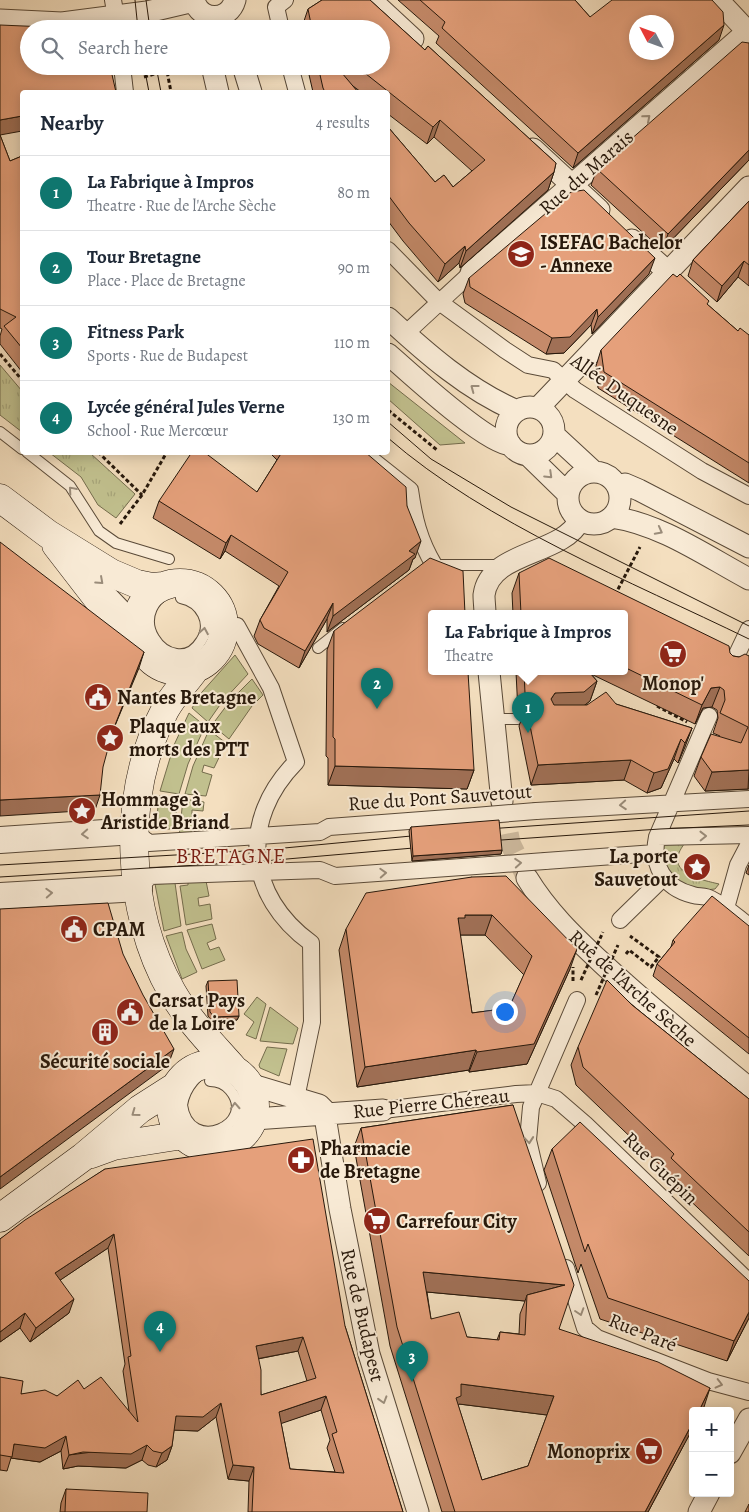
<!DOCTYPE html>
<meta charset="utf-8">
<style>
:root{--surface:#fff;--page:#f6f6f7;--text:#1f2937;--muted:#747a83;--line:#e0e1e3;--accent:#0f766e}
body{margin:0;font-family:Alegreya,serif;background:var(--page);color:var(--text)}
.controls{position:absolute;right:15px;bottom:15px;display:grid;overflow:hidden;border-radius:5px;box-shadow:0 2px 12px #0003}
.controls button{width:45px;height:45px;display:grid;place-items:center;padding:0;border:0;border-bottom:1px solid var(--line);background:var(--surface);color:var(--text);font:25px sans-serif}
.compass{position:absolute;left:629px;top:15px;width:45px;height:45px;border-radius:50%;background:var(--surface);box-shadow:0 2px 12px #0003;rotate:311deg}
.you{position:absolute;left:504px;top:1011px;width:18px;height:18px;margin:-12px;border:4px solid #fff;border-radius:50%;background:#1a73e8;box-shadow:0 0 0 8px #1a73e833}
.badge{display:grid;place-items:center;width:32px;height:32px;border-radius:50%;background:var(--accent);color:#fff;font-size:16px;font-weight:700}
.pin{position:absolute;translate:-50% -41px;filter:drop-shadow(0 1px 2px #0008)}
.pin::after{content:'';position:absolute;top:26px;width:18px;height:15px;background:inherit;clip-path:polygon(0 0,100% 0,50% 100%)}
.popup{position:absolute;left:428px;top:610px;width:200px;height:65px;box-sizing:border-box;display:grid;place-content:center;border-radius:5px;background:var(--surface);filter:drop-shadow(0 1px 4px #0005);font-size:16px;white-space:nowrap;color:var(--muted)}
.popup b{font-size:19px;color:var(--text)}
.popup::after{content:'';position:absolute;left:50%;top:100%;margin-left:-10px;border:10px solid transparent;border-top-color:var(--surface)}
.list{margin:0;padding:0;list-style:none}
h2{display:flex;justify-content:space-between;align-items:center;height:65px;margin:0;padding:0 20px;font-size:21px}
h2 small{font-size:16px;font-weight:400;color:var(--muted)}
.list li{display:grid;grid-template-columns:32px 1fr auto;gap:15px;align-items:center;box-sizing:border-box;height:75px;padding:0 20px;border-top:1px solid var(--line)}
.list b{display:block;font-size:19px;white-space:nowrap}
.list p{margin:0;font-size:16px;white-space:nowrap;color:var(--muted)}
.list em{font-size:16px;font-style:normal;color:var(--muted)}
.icon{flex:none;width:28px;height:28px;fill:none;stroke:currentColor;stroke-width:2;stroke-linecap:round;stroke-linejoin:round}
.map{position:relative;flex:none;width:749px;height:1512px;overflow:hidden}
.search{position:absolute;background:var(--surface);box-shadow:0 2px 12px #0003;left:20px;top:20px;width:370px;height:55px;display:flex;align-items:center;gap:12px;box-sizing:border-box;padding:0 18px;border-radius:28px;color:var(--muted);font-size:19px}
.panel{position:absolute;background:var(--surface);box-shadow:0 2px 12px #0003;left:20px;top:90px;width:370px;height:365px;border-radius:5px}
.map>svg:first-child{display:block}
</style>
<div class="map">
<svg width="749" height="1512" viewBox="0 0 749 1512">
<defs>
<pattern id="grass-tufts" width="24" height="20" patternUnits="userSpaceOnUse" patternTransform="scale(1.25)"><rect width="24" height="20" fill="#c1c08e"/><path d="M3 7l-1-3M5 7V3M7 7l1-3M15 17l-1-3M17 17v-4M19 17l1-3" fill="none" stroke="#a6a479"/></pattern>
</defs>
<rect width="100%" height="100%" fill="#f4dfbf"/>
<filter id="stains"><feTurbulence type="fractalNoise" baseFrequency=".004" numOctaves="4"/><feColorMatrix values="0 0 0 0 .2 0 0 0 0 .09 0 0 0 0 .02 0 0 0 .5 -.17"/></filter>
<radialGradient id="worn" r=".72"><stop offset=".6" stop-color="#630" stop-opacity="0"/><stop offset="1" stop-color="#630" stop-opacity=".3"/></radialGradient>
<path fill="url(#grass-tufts)" stroke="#746c4c" d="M0 365 22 391V432L0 415Z
M50 453H90L135 494 116 518 98 505 81 477Z
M661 840 685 843C662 872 698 879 719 884L715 889 696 891 666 874Z"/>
<path fill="#c1c08e" stroke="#746c4c" d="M388 382 465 443 440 445 388 399Z
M235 655 248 674 222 702 208 722 192 708 202 692Z
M252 679 263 695 252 706 229 739 212 725 230 701Z
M189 713 205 726 188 764 179 794 160 791 174 745Z
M209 730 226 743 214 768 204 765 202 772 212 775 206 796 185 794 193 766Z
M159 796 178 799 174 829H166L157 817Z
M183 799 204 802 203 811 192 810V818L202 819V829H193L192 837H179Z
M206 881 209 896 198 898 199 906 210 904 212 919 186 925 180 886 188 885V882Z
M175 883 181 926 164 931 155 884Z
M212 924 216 939 207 943 210 950 219 947 225 960 202 969 187 930Z
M182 932 186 949 197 972 182 979 166 936Z
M257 997 266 1004 256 1039 246 1035 254 1022 244 1014Z
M270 1007 298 1028 293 1044 260 1041Z
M267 1047 287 1049 279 1076 260 1068 259 1065Z"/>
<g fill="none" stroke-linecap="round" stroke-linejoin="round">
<path stroke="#cbb79b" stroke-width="21" stroke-dasharray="21 11" stroke-linecap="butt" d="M502 802 510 843 527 878"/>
<g stroke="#5a4a38" stroke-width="12">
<path id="service" d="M0 432 22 449
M27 452 70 486 99 531 116 543 169 559
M434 565H502
M96 577 150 633
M181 598C201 602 213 623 201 641 174 685 107 608 187 583
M318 648 343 628
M493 719H518
M210 1081C218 1081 225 1084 230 1090 259 1124 189 1156 182 1105 185 1086 198 1074 214 1064"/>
</g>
<g stroke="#5a4a38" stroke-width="18">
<path id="pedestrian" d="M113 0 118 29
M281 29 276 7 285 0
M122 66 125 92
M290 66 297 92
M388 250 438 301 505 350 528 365 553 370 575 390 702 471 749 496
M405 334 471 273
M362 452 410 490C414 518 419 540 434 565
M237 626 271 688 296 762C239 820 246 896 311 943L312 1022 296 1098
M730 669 749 629
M709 716 657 837C651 865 664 888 693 895 699 897 705 895 711 899 725 906 737 917 749 926
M536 811 749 799
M134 831 149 843 320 832 329 827 475 816
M657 837 749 835
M545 861 655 853
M139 888 150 876 320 870 335 876 490 865
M726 908 738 865 749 844
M620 920 663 878
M383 1110 516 1094 537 1093 556 1099 585 1124 749 1282
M538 1183 528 1140 531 1107 577 1000
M566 1268 585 1328 597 1338 708 1381 749 1392"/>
</g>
<g stroke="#5a4a38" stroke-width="23">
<path id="minor" d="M194 0C200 22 229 22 235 0
M371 0 413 39
M718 0 749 33
M0 20 62 23 147 12 194 1
M212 66 218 92
M243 66 251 92
M533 149 599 210
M632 240 668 272
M471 273 747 32
M388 318C426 353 468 390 517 411
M388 354C410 373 486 444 511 445
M506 431a24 24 0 1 1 48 0a24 24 0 1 1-48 0Z
M538 408 749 187
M554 435 594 472
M529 456 568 494
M568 498a26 26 0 1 1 52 0a26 26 0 1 1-52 0Z
M618 487 625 484 639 490 749 547
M612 517C661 524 706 556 749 579
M485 614C485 608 484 601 484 595 490 550 562 556 580 520
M489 672 502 802
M527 878C547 911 573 936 602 963 649 1007 699 1047 749 1088
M249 1084 319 1105 324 1110 340 1209 369 1354 418 1512
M254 1119 383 1110
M730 1453 749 1419
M699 1512 709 1493"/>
</g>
<g stroke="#5a4a38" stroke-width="28">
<path id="tertiary" d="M0 840 134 831
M0 896 139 888"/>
</g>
<g stroke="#27180b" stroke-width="29">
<path id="secondary" d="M0 498 48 534 111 573 137 584 152 587 164 586
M56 545 127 637 141 649
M136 627a44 44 0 1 1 88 0a44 44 0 1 1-88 0Z
M196 668C186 682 173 695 165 710 121 794 125 910 172 992 188 1020 212 1044 234 1069
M171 1106a42 42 0 1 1 84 0a42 42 0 1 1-84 0Z
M91 1154 113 1146 183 1135
M0 1218 83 1157 140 1109 176 1086"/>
</g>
<path stroke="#27180b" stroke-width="3" stroke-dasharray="4 2.5" stroke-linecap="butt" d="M166 66 171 92
M144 77 183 66
M0 354 22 380
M388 410 437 450
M98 452 142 495
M120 524 142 495 167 452
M615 595 640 547
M657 706 687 722
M626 954 629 950 651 967 659 957 630 936
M573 981V967"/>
<use href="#service" stroke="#f8ead5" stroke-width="10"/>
<use href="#pedestrian" stroke="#f8ead5" stroke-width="16"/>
<use href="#minor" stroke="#f8ead5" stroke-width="21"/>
<use href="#tertiary" stroke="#f8ead5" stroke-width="26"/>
<use href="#secondary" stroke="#f8ead5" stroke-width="28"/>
<path stroke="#27180b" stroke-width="1" d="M135 0 138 29
M146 0 150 29
M144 66 149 92
M156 66 161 92
M388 422 431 459 511 507 749 626
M388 438C487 524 630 581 749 639
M487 829 749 811
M487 841 660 829 749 825
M0 865 263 850 422 835
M0 877 264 861 425 847"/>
<g stroke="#5a4a38" stroke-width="18" stroke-linecap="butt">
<path id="pedestrian-bridge" d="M475 816 536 811
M490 865 545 861"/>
</g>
<path stroke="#27180b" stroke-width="3" stroke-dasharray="4 2.5" stroke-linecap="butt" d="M581 980 603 932
M596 995 618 945"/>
<use href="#pedestrian-bridge" stroke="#f8ead5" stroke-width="16"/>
</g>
<path fill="#c58a6a" stroke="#27180b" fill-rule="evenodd" d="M322 0H370L425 50 428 46 556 163 554 172 548 190 460 268 459 263 438 282 403 241 388 221V127L435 182 444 175 453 187 472 171 434 137 427 144 388 114V92H361L353 86 358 92H313L307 66H381V29H302V27L308 9Z
M398 0H575L590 17 719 40 573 168 436 43 439 36Z
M749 43V160L662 250 591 185 597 169Z
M0 135 10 161 22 156V372L0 344V336L2 329 0 328Z
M749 201V286L738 277 717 302 688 276 693 260Z
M649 274 592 334 591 325 564 353 546 354 465 303 463 294 469 278Z
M708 305 738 331 749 335V483L598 388 596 366 601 350Z
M269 452H365L407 506 415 558 413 559 409 570 327 632V619L299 668 258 644 254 636 260 620 279 586 225 551 220 559 153 518 159 501 257 492 277 460Z
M519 573 730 653 733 656 739 657 749 656V789L705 791 694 776 701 757 720 736 713 733 718 718 717 710 712 707 703 708 695 724 591 674 597 681 590 701 585 705 616 704 692 728 678 763 674 759 661 788 647 793 624 780 531 785 519 726 523 715 522 713 518 712 516 672H624V614H513L512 593Z
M334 631 474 770 467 789 328 785V758L326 756 327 650Z
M411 827 502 850 501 854 412 861 409 831Z
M749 865V875L746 873Z
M472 877 570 969 527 1064 469 1072V1070L357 1087 339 950 346 929ZM460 935H485L524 975 509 1008 472 1013Z
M749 926V1054L653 976 657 964 671 947 673 940Z
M208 981 239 1016 237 1020 212 1021 208 1016 206 986Z
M632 1005 749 1099V1256L664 1176 666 1171 576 1085 571 1065 578 1047Z
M513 1105 559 1329 704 1407 648 1512H442L390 1346 354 1147 361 1128ZM427 1292 525 1301 520 1314 519 1334 500 1332 497 1340 467 1337 431 1319ZM459 1404 547 1415 528 1466 482 1480 458 1405Z
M552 1149 749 1318 727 1361 600 1319 581 1264 578 1273 544 1170Z
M105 1169 345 1326 403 1512H248L249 1481 228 1479 216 1417 198 1431 174 1430 172 1446 167 1460 156 1467 148 1465 142 1460 126 1468 78 1466 63 1469 61 1451 40 1462 11 1458 7 1471 0 1470V1377L21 1394 57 1396 84 1389 129 1411 123 1371 125 1364 108 1248 60 1280 69 1313 30 1342 20 1328 0 1342V1239ZM298 1351 307 1381 261 1395 258 1359ZM321 1410 330 1440 327 1448 335 1472 290 1469 281 1423Z
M66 1489 147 1512H60L61 1503Z"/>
<path fill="#a07056" stroke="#27180b" d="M724 25 719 40 573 168 578 153Z
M22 116V131L0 135V120Z
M440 120 434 137 427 144 433 127Z
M749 150V160L662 250 668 234Z
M554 172 548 190 460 268 466 251Z
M465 246 459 263 438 282 445 264Z
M655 258 649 274 592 334 598 317Z
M744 261 738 277 717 302 722 286Z
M597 309 591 325 564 353 546 354 552 338Z
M231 535 225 551 220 559 226 543Z
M421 541 415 558 413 559 409 570 327 632 333 616 409 551Z
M333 603 327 619 299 668 305 651Z
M144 652 139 668 107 745 113 730Z
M597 681 590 701 577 711 544 719 551 699 555 693Z
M720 687 712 707 703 708 695 724 702 705 711 688Z
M692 728 685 747 678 763 685 743Z
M681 739 674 759 661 788 647 793 654 773Z
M631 760 624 780 531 785 538 765Z
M335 766 474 770 467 789 328 785Z
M749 770 748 789 705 791 712 772Z
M100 795 95 810 0 816V800Z
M502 850 501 854 412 861 413 856Z
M465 915H492L485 935H458V918Z
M577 949 570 969 527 1064 469 1072 477 1052Z
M239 1016 237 1020 212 1021 214 1017Z
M174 1049 168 1065 0 1189V1177Z
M476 1050 469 1070 357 1087 365 1067Z
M114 1234 108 1248 50 1287 55 1273Z
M423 1272 565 1285 527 1295 525 1301 416 1291Z
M74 1299 69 1313 30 1342 36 1328Z
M749 1312V1318L727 1361 734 1341Z
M25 1313 20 1328 0 1342V1332Z
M303 1337 298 1351 251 1360 256 1346Z
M461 1384 554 1396 547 1415 459 1404 454 1415 449 1417Z
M710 1388 704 1407 702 1411H699Z
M326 1396 321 1410 274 1426 279 1412Z
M221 1403 216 1417 198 1431 171 1430 176 1416Z
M693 1422V1428L648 1512H645Z
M66 1436 61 1451 40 1462 11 1458 14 1444Z
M147 1445 142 1460 126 1468 78 1466 63 1469 69 1455Z
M172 1446 167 1460 156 1467 162 1453Z
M233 1465 254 1467 249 1481 228 1479Z"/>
<path fill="#e5a07b" stroke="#27180b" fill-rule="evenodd" d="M322 0H370L425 50 428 46 556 163 554 172 466 251 465 246 445 264 409 223 388 195V127L435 182 444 175 453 187 485 160 440 120 433 127 356 66H381V29H312L308 9Z
M420 0H575L590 17 612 0H712L723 12 724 25 578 153 442 28 445 22ZM636 22H666V52H636Z
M0 25 94 29H29V66H110L116 92H22V116L0 120Z
M742 42 749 43V150L668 234 597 169Z
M318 66H336L358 92H325L323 88Z
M0 135 10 161 22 156V348L4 326 16 317 0 309Z
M584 190 655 258 598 317 597 309 570 337 552 338 470 287 469 278 571 192Z
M749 201V265L744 261 722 286 693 260Z
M673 274 677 277 680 274 709 301 707 304 738 331 740 328 749 335V463L604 372 601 350Z
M192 452H204L257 492 282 452H365L406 487 407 506 421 541 409 551 415 554 333 616V603L305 651 264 628 260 620 288 572 231 535 226 543 159 501Z
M0 542 144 652 113 730 103 767 100 795 0 800Z
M430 558 463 571 465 614H432V672H468L474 770 335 766V739L333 737 334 631Z
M549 558 729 646 730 653 733 656 739 657 745 654 749 656V770L712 772 701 757 711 734 741 743 748 727 720 713 725 700 724 690 720 687 711 688 702 705 624 667V614H521L519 573Z
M524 672H589L597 681 584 692 555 693 551 699 554 705H587L606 692 616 704 692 728 685 743 681 739 668 769 654 773 631 760 538 765 526 706 532 699 529 694 525 693Z
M499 820 502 850 413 856 411 827Z
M506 876 577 949 534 1044 477 1052 476 1050 365 1067 346 929 366 893 472 877ZM465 915H492L532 956 509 1008 472 1013 458 918H465Z
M712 896 749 926V1038L657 964 675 942 673 940Z
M108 903 123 954 143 995 174 1049 0 1177V909Z
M237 980 239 1016 214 1017 210 1012 208 981Z
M607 980 632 1005 749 1099V1232L671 1158 674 1154 583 1067 578 1047Z
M513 1105 574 1285 559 1329 658 1362 710 1388 699 1411H693V1422L645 1512H455L397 1327 361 1128ZM423 1272 565 1285 527 1295 525 1335 500 1332 499 1340 467 1337 459 1312 431 1319ZM461 1384 554 1396 528 1466 482 1480 456 1398 461 1396Z
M580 1122 749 1281V1312L734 1341 608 1298 588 1244 585 1252 552 1149Z
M313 1139 345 1326 403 1512H252L254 1467 233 1465 221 1403 203 1417 176 1416 172 1446 162 1453 153 1451 147 1445 131 1454 83 1452 69 1455 66 1436 45 1448 14 1444 12 1457 0 1455V1377L23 1381 21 1394 45 1390 57 1396 78 1380 84 1389 101 1377 138 1422 128 1357 131 1356 114 1234 55 1273 74 1299 36 1328 25 1313 0 1332V1239L25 1220 105 1169ZM303 1337 316 1378 261 1395V1370L256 1346ZM326 1396 337 1432 332 1434 344 1473 290 1469 279 1412Z
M66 1489 148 1493 147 1512H65Z
M749 1504V1512H745Z"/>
<defs><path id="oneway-chevron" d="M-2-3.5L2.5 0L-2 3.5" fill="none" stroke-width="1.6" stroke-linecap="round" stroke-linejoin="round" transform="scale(1.25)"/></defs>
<g stroke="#9a8c7a">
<use href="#oneway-chevron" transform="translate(647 118) rotate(-41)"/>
<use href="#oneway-chevron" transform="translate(474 388) rotate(-143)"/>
<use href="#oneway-chevron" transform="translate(549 475) rotate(44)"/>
<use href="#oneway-chevron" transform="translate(72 490) rotate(-131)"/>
<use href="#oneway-chevron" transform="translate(659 531) rotate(28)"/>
<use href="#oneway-chevron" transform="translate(100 581) rotate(42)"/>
<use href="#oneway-chevron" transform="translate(204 631) rotate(-80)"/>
<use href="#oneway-chevron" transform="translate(623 805) rotate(176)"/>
<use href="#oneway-chevron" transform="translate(85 834) rotate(176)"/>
<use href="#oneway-chevron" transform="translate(703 836) rotate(-1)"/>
<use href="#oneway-chevron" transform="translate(518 863) rotate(-4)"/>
<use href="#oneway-chevron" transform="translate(383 873) rotate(-3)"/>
<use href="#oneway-chevron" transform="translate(49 893) rotate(-3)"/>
<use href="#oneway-chevron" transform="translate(235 1106) rotate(-93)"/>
<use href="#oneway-chevron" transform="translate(135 1113) rotate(144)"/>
<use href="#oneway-chevron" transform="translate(529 1140) rotate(85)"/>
<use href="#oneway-chevron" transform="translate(580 1312) rotate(72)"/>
<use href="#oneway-chevron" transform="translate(719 1384) rotate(14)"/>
<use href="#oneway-chevron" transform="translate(383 1400) rotate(73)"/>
</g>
<defs>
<g id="university-disc" transform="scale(1.4375)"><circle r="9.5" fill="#8f2418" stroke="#f8ead5"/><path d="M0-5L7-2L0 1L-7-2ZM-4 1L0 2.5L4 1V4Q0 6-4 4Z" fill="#fff"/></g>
<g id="supermarket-disc" transform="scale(1.4375)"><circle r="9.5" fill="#8f2418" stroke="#f8ead5"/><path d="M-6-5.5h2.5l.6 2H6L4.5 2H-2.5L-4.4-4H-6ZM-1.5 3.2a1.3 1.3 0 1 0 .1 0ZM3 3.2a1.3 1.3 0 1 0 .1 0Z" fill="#fff"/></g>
<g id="civic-disc" transform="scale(1.4375)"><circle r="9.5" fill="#8f2418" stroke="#f8ead5"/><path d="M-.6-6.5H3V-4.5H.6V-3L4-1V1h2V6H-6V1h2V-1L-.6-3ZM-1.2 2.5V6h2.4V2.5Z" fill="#fff"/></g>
<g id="sight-disc" transform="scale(1.4375)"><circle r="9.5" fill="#8f2418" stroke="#f8ead5"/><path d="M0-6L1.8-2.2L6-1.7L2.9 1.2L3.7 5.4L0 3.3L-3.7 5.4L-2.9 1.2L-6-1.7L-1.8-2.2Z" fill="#fff"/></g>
<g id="building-disc" transform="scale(1.4375)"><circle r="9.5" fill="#8f2418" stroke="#f8ead5"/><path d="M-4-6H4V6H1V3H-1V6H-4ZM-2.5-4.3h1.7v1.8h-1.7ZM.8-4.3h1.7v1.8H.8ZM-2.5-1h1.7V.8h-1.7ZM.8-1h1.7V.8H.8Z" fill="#fff"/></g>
<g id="pharmacy-disc" transform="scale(1.4375)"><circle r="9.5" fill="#8f2418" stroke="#f8ead5"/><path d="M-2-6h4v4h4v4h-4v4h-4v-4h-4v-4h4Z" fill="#fff"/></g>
</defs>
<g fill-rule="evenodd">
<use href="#university-disc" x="521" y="254"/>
<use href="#supermarket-disc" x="673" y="654"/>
<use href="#civic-disc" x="98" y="697"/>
<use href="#sight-disc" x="110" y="738"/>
<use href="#sight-disc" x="82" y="811"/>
<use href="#sight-disc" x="697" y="867"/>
<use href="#civic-disc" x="74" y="929"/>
<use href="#civic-disc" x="130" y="1012"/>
<use href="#building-disc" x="105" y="1032"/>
<use href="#pharmacy-disc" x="301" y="1160"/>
<use href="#supermarket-disc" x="377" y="1221"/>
<use href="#supermarket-disc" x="649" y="1451"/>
</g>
<g text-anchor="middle" stroke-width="4" stroke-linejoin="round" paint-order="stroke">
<g font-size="20" fill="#27180b" stroke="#f8ead5">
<text transform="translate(586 172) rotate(-41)" y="7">Rue du Marais</text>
<text transform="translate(625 394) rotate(35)" y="7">Allée Duquesne</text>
<text transform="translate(440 797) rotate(-4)" y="7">Rue du Pont Sauvetout</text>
<text transform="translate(633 988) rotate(42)" y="7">Rue de l'Arche Sèche</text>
<text transform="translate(431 1103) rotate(-6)" y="7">Rue Pierre Chéreau</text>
<text transform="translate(661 1168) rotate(44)" y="7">Rue Guépin</text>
<text transform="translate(363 1315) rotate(77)" y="7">Rue de Budapest</text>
<text transform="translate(643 1332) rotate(22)" y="7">Rue Paré</text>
</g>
<g font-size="20" font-weight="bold" fill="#27180b" stroke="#f8ead5" text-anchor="start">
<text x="540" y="249">ISEFAC Bachelor<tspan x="540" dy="23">- Annexe</tspan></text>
<text x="673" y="690" text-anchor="middle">Monop'</text>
<text x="117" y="704">Nantes Bretagne</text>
<text x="129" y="733">Plaque aux<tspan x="129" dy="23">morts des PTT</tspan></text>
<text x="101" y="806">Hommage à<tspan x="101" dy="23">Aristide Briand</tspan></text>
<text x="678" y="863" text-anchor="end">La porte<tspan x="678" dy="23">Sauvetout</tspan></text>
<text x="93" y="936">CPAM</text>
<text x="149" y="1007">Carsat Pays<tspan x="149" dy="23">de la Loire</tspan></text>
<text x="105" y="1068" text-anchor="middle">Sécurité sociale</text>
<text x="320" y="1155">Pharmacie<tspan x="320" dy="23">de Bretagne</tspan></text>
<text x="396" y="1228">Carrefour City</text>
<text x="630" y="1458" text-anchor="end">Monoprix</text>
</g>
<g font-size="21" letter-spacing="1" fill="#7a1f14" stroke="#f8ead5">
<text x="231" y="863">BRETAGNE</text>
</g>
</g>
<rect width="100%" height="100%" filter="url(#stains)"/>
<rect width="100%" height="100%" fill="url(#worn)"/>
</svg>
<div class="controls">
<button>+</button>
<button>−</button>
</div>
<svg class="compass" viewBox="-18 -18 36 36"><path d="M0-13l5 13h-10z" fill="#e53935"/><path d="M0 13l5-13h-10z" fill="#747a83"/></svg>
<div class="you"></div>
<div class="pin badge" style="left:528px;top:733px">1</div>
<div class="popup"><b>La Fabrique à Impros</b>Theatre</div>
<div class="pin badge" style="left:377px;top:709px">2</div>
<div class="pin badge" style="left:412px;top:1382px">3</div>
<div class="pin badge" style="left:160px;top:1352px">4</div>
<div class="search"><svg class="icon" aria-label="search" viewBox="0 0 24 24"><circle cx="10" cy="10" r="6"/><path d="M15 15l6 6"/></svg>Search here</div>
<section class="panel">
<h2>Nearby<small>4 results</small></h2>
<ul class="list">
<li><span class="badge">1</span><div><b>La Fabrique à Impros</b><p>Theatre · Rue de l'Arche Sèche</p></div><em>80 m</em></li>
<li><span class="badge">2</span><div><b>Tour Bretagne</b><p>Place · Place de Bretagne</p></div><em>90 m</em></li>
<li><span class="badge">3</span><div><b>Fitness Park</b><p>Sports · Rue de Budapest</p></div><em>110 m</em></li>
<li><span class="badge">4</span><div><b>Lycée général Jules Verne</b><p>School · Rue Mercœur</p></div><em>130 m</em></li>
</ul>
</section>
</div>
